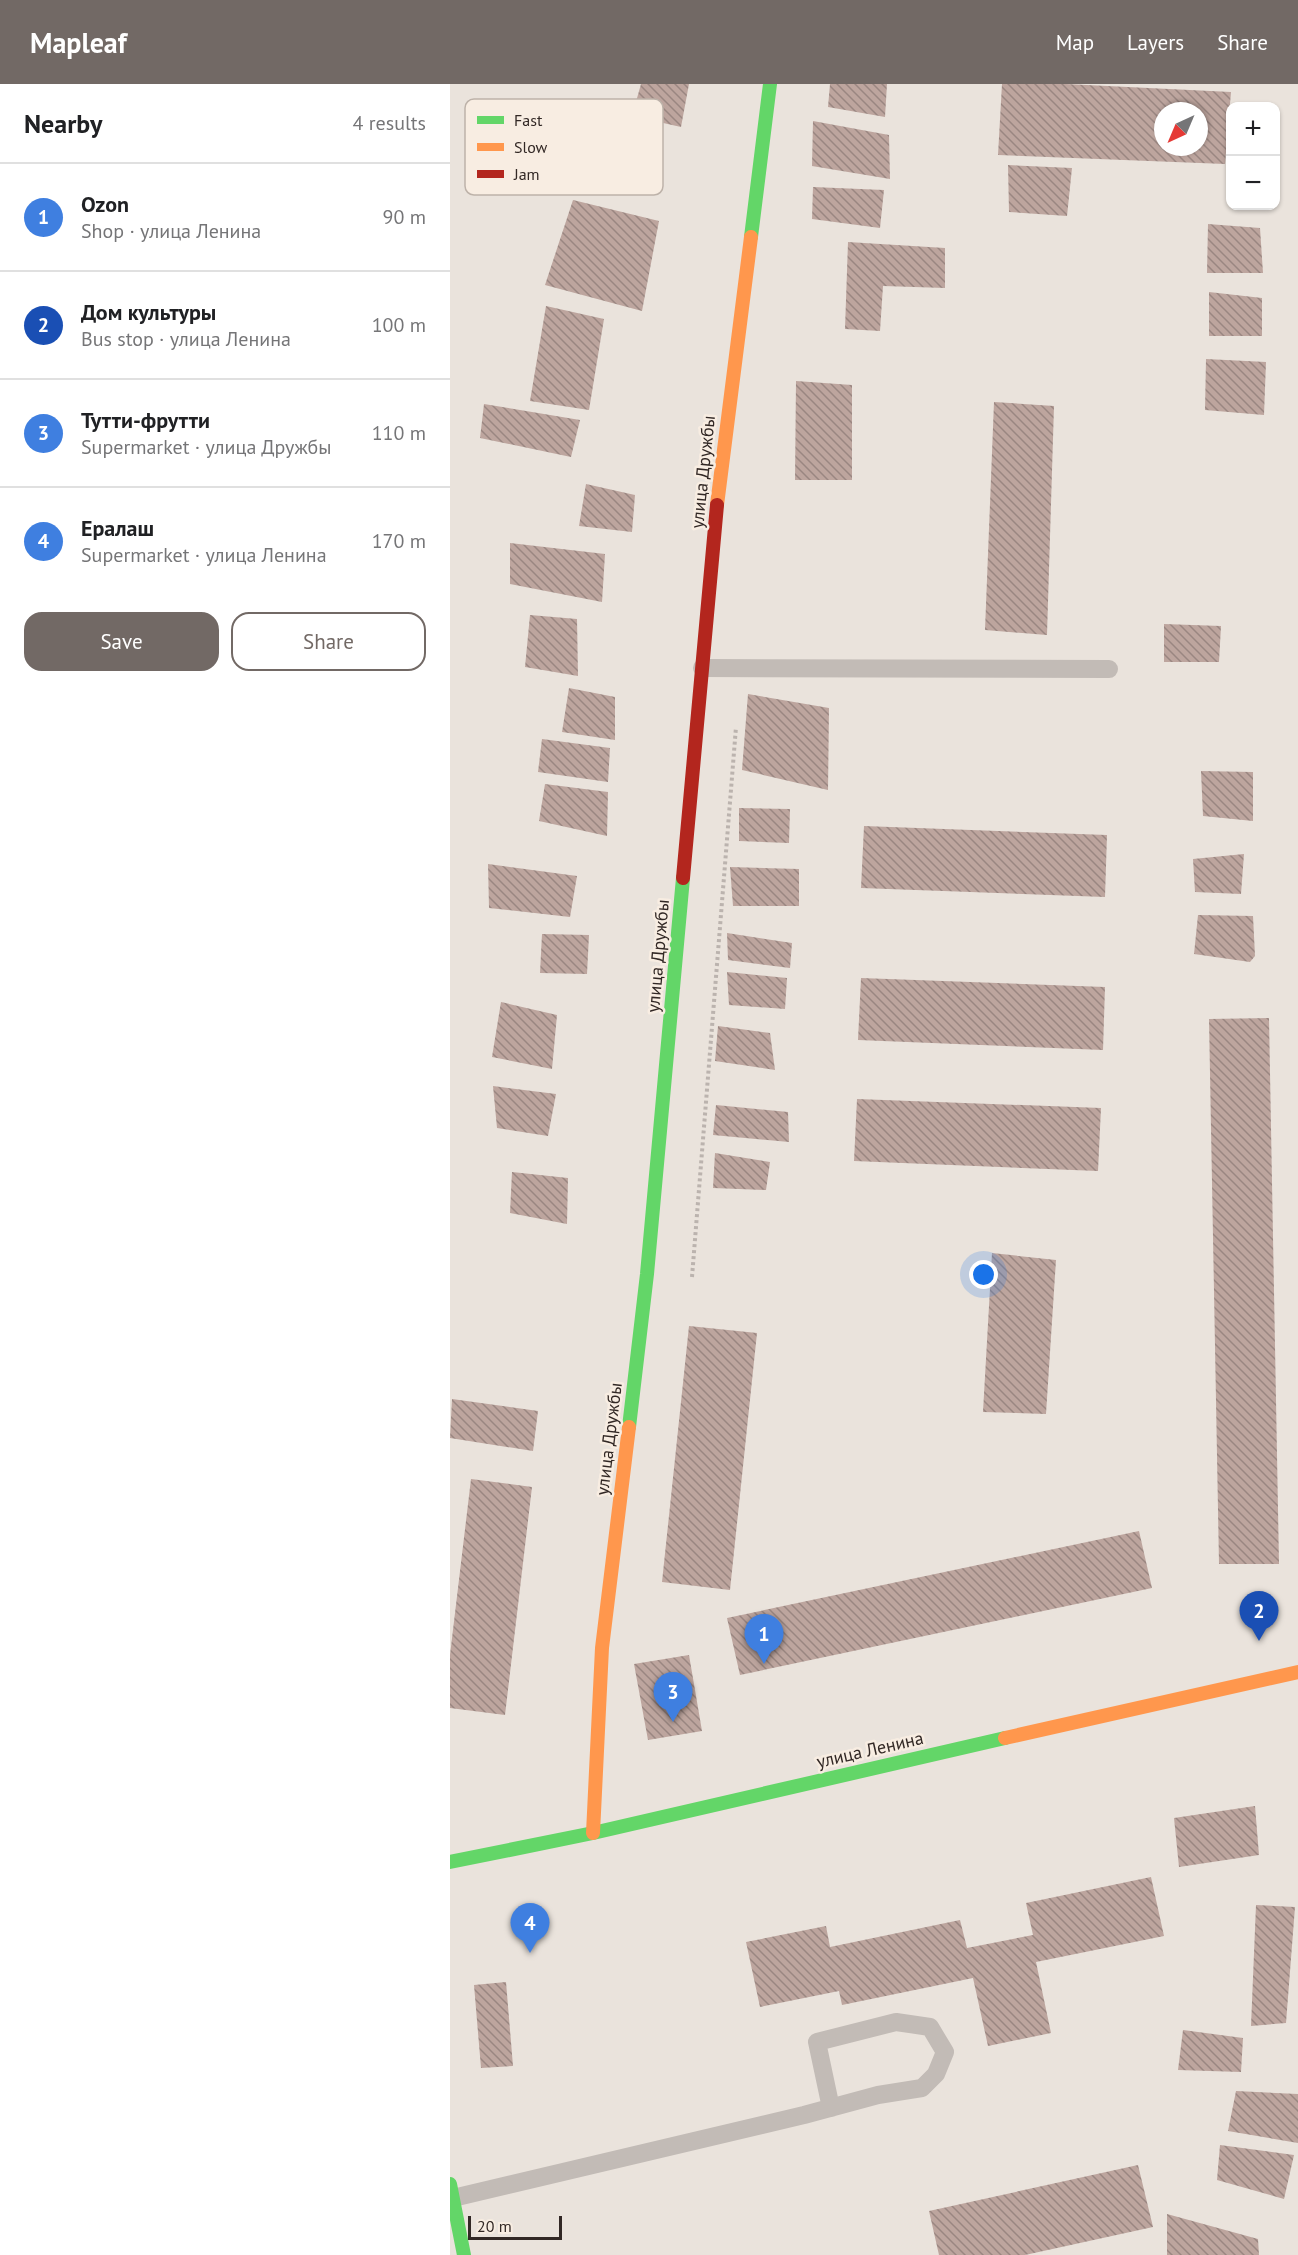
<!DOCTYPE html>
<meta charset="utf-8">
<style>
:root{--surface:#fff;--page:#f2f2f2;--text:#202124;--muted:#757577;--line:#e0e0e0;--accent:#726965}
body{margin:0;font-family:"PT Sans",sans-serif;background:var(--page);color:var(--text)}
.controls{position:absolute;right:18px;top:18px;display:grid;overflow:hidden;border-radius:12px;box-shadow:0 2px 4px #0004}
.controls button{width:54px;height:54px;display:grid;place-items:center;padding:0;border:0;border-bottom:2px solid var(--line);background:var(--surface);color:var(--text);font:30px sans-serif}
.compass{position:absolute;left:704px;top:18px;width:54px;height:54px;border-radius:50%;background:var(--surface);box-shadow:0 2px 4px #0004;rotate:224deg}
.scale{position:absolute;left:18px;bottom:15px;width:94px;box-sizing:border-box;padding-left:6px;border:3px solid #322825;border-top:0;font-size:16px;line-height:21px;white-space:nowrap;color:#322825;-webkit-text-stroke:4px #f8ede2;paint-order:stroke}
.you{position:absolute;left:534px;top:1191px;width:21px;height:21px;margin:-15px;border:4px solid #fff;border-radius:50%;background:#1a73e8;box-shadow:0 0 0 9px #1a73e833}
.badge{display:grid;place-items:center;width:39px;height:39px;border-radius:50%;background:var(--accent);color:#fff;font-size:20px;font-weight:700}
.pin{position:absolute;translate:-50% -50px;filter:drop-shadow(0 2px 3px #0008)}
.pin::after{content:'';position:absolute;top:32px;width:21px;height:18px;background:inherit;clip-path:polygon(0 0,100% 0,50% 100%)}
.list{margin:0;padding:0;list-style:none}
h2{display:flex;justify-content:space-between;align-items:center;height:78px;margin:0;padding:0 24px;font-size:26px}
h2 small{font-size:20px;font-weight:400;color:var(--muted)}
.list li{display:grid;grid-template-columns:39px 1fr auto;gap:18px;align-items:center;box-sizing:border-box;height:108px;padding:0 24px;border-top:2px solid var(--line)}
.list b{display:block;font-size:22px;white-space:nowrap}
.list p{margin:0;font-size:20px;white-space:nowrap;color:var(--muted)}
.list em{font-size:20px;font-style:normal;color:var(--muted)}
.actions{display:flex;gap:12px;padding:18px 24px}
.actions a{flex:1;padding:14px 0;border:2px solid var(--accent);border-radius:18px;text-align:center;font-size:21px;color:var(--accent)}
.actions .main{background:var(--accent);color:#fff}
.map{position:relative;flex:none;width:848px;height:2171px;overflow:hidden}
header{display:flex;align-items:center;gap:36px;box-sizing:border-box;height:84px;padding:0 30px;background:var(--accent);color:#fff}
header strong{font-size:28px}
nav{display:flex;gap:33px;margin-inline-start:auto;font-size:21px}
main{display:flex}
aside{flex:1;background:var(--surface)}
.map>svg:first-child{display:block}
</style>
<header>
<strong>Mapleaf</strong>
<nav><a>Map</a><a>Layers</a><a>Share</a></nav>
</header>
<main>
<aside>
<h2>Nearby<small>4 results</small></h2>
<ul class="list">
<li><span class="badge" style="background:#3f7fe0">1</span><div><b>Ozon</b><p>Shop · улица Ленина</p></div><em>90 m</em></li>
<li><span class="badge" style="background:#1a4fb4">2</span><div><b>Дом культуры</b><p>Bus stop · улица Ленина</p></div><em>100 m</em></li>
<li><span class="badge" style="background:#3f7fe0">3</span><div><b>Тутти-фрутти</b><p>Supermarket · улица Дружбы</p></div><em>110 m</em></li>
<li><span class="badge" style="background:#3f7fe0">4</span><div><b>Ералаш</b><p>Supermarket · улица Ленина</p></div><em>170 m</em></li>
</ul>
<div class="actions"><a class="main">Save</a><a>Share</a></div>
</aside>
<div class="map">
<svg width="848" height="2171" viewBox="0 0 848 2171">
<defs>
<pattern id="building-back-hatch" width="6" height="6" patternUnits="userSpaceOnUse" patternTransform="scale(1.5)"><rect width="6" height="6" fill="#bda59e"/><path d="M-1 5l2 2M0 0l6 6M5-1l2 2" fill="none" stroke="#9a8681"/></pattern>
</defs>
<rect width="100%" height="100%" fill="#eae3dc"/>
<path fill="url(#building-back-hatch)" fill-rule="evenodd" d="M191 0H239L231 43 182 32Z
M380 0H437L435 33 378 23Z
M552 0H616L781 8 775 80 548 71ZM713 27H749V63H713Z
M363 37 439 51 440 95 362 82Z
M558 81 622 84 617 132 559 128Z
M363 103 434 106 430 144 362 135Z
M123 116 209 137 192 227 95 201Z
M758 140 810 144 813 189H757Z
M398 158 495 164V204L433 202 430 247 395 245Z
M759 208 812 214V252H759Z
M96 222 154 235 139 326 80 317Z
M756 275 816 278 814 331 755 326Z
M346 297 402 301V396H345Z
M544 318 604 322 597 551 535 546Z
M34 320 130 336 121 373 30 354Z
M136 400 185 411 182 448 129 442Z
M60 459 155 470 152 518 60 500Z
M80 531 127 535 128 592 75 583Z
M714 540 771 542 769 578H714Z
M119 604 165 613V656L112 648Z
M298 610 379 624 378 706 292 686Z
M92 655 160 664 158 698 88 688Z
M751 687 803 688V737L753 732Z
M95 700 158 708 157 752 89 737Z
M289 724 340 725 339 759 289 757Z
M414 742 657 751 655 813 411 804Z
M794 770 791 810 745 808 743 775Z
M38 780 127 792 120 833 39 824Z
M280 783 349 785V822H283Z
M748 831 803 832 805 872 800 878 744 870Z
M277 849 342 859 340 884 278 876Z
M92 850 139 851 137 890 90 889Z
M277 888 337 894 335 925 279 921Z
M411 894 655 903 653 966 408 956Z
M51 918 107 931 102 985 42 973Z
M819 934 829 1480H769L759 935Z
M268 942 320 949 325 986 265 977Z
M43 1002 106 1010 98 1052 47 1044Z
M407 1015 651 1024 648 1087 404 1077Z
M266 1021 338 1028 339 1058 263 1051Z
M265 1069 320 1078 316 1106 263 1104Z
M62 1088 118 1094 117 1140 60 1129Z
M542 1169 606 1176 596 1330 533 1328Z
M239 1242 307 1249 280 1506 212 1498Z
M2 1315 88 1327 83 1367 0 1354Z
M21 1395 82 1403 55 1631 0 1624V1571Z
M689 1447 702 1504 290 1591 277 1534Z
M239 1571 252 1647 198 1656 184 1580Z
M805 1722 809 1771 729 1783 724 1734Z
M701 1793 714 1852 586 1878 601 1949 538 1962 523 1894 392 1921 389 1907 310 1923 296 1858 376 1842 380 1863 510 1836 517 1864 583 1851 576 1819Z
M806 1821 845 1823 836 1939 801 1942Z
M56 1898 63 1982 31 1984 24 1901Z
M733 1946 793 1954 791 1988 728 1986Z
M786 2007 848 2010V2059L778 2047Z
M770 2061 844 2071 834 2115 767 2096Z
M688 2081 703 2143 575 2171H489L479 2127Z
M717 2130 808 2155 809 2171H717Z"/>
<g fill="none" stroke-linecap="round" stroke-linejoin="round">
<path stroke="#bbb3ae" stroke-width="4" stroke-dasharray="3 3" stroke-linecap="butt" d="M242 1193 286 643"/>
<path stroke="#c2bbb6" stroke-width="18" d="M252 584 659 585
M3 2114 354 2031 428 2011 472 2004 486 1990 495 1968 480 1943 446 1938 367 1958 381 2024"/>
<path stroke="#63d668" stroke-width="14" d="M301 153 320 0
M179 1343 197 1190 233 794
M0 1778 143 1749 555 1654
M0 2100 14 2171"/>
<path stroke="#ff974d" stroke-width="14" d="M267 421 301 153
M555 1654 848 1588
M143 1749 152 1564 179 1343"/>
<path stroke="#b3261e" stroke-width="14" d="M233 794 267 421"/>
</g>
<g text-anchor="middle" stroke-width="5" stroke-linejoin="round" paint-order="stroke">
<g font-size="18" fill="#322825" stroke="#f8ede2">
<text transform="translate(253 388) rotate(-84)" y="6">улица Дружбы</text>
<text transform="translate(208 872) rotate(-85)" y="6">улица Дружбы</text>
<text transform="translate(159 1355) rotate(-83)" y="6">улица Дружбы</text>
<text transform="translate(420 1666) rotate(-13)" y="6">улица Ленина</text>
</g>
</g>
<rect x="15" y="15" width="198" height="96" rx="9" fill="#f8ede2" stroke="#bdb2a9" stroke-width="1.5"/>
<rect x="27" y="32" width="27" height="8" fill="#63d668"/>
<rect x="27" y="59" width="27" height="8" fill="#ff974d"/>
<rect x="27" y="86" width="27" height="8" fill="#b3261e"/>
<g font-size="16" fill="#322825">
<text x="64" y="42">Fast</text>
<text x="64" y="69">Slow</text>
<text x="64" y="96">Jam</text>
</g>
</svg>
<div class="controls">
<button>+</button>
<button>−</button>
</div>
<svg class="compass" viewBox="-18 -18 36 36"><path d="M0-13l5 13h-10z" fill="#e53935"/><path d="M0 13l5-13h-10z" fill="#757577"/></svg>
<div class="scale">20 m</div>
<div class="you"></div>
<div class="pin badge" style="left:314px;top:1580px;background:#3f7fe0">1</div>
<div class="pin badge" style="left:809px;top:1557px;background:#1a4fb4">2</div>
<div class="pin badge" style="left:223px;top:1638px;background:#3f7fe0">3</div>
<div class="pin badge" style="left:80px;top:1869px;background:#3f7fe0">4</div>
</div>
</main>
